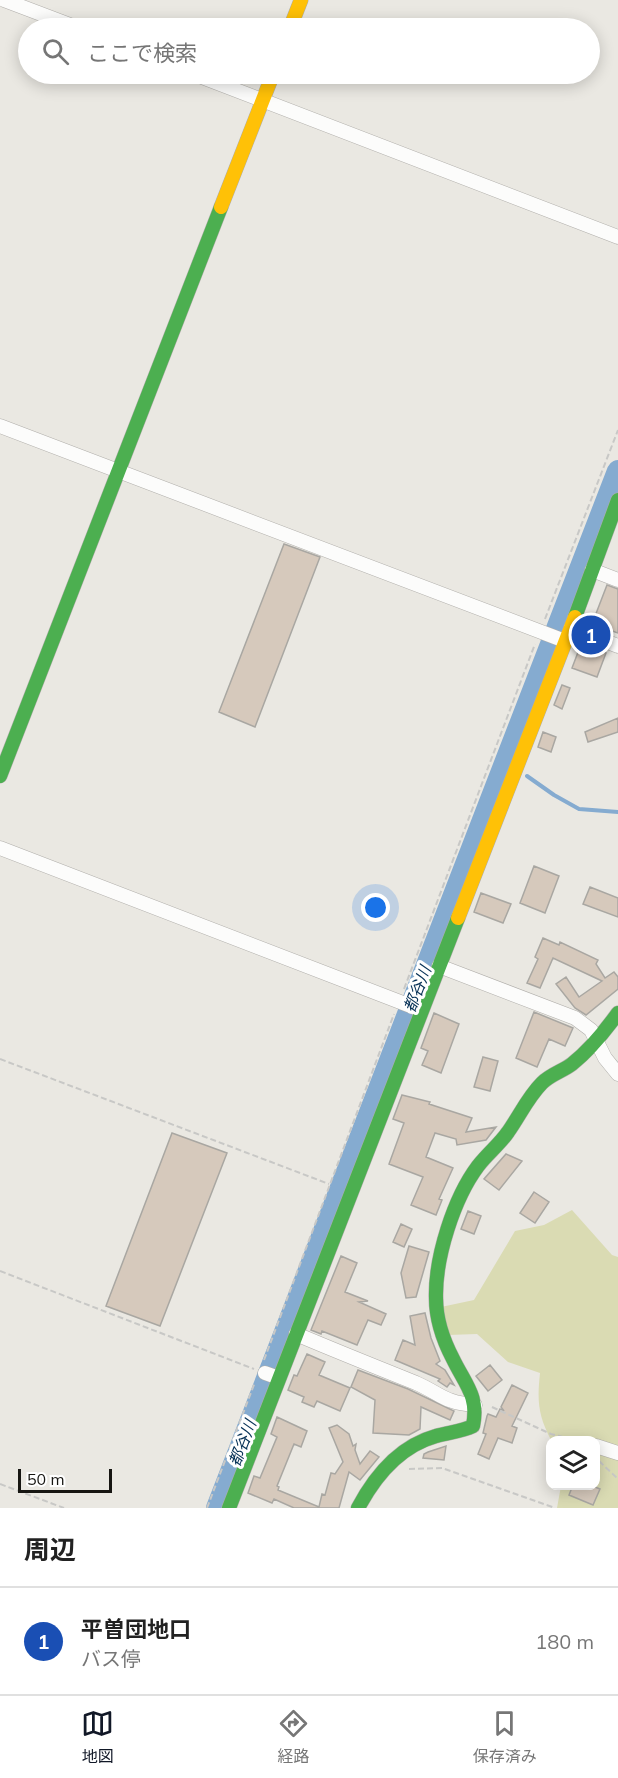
<!DOCTYPE html>
<html lang="ja">
<meta charset="utf-8">
<style>
:root{--surface:#fff;--page:#f6f6f6;--text:#222;--muted:#767676;--line:#e0e0e0;--accent:#111827}
body{margin:0;font-family:Mulish,"Noto Sans JP",sans-serif;background:var(--page);color:var(--text)}
.controls{position:absolute;right:18px;bottom:18px;display:grid;overflow:hidden;border-radius:12px;box-shadow:0 3px 15px #0003}
.controls button{width:54px;height:54px;display:grid;place-items:center;padding:0;border:0;border-bottom:2px solid var(--line);background:var(--surface);color:var(--text);font:30px sans-serif}
.scale{position:absolute;left:18px;bottom:15px;width:94px;box-sizing:border-box;padding-left:6px;border:3px solid #171612;border-top:0;font-size:16px;line-height:21px;white-space:nowrap;color:#171612;-webkit-text-stroke:4px #fff;paint-order:stroke}
.you{position:absolute;left:376px;top:908px;width:21px;height:21px;margin:-15px;border:4px solid #fff;border-radius:50%;background:#1a73e8;box-shadow:0 0 0 9px #1a73e833}
.badge{display:grid;place-items:center;width:39px;height:39px;border-radius:50%;background:var(--accent);color:#fff;font-size:20px;font-weight:700}
.pin{position:absolute;translate:-50% -50%;border:3px solid #fff;box-shadow:0 2px 6px #0006}
.list{margin:0;padding:0;list-style:none}
h2{display:flex;justify-content:space-between;align-items:center;height:78px;margin:0;padding:0 24px;font-size:26px}
h2 small{font-size:20px;font-weight:400;color:var(--muted)}
.list li{display:grid;grid-template-columns:39px 1fr auto;gap:18px;align-items:center;box-sizing:border-box;height:108px;padding:0 24px;border-top:2px solid var(--line)}
.list b{display:block;font-size:22px;white-space:nowrap}
.list p{margin:0;font-size:20px;white-space:nowrap;color:var(--muted)}
.list em{font-size:20px;font-style:normal;color:var(--muted)}
.icon{flex:none;width:33px;height:33px;fill:none;stroke:currentColor;stroke-width:2;stroke-linecap:round;stroke-linejoin:round}
.map{position:relative;flex:none;width:618px;height:1508px;overflow:hidden}
.search{position:absolute;background:var(--surface);box-shadow:0 3px 15px #0003;left:18px;right:18px;top:18px;height:66px;display:flex;align-items:center;gap:15px;box-sizing:border-box;padding:0 21px;border-radius:33px;color:var(--muted);font-size:22px}
.sheet{height:186px;background:var(--surface)}
nav{display:flex;justify-content:space-around;align-items:center;box-sizing:border-box;height:84px;border-top:2px solid var(--line);background:var(--surface);font-size:16px;color:var(--muted)}
nav a{display:grid;justify-items:center;gap:3px}
nav .on{color:var(--accent)}
.map>svg:first-child{display:block}
</style>
<div class="map">
<svg width="618" height="1508" viewBox="0 0 618 1508">
<rect width="100%" height="100%" fill="#eae8e2"/>
<path fill="#dadbb3" d="M572 1210 612 1255 618 1257V1508H557L561 1486H596V1440H551C538 1415 537 1401 540 1373L508 1362 477 1334 448 1335 441 1307 474 1300 515 1231 544 1225Z"/>
<g fill="none" stroke-linecap="round" stroke-linejoin="round">
<path stroke="#85abd0" stroke-width="4" d="M527 776 554 795 579 809 618 812"/>
<path stroke="#85abd0" stroke-width="22" d="M217 1508 618 471"/>
</g>
<path fill="#d6c9bc" stroke="#a9a7a2" stroke-width="1.5" d="M284 544 320 557 255 727 219 712Z
M607 585 618 589V633L592 624Z
M580 647 593 652 594 648 606 653 597 677 572 668Z
M562 685 570 688 562 709 554 705Z
M618 718V732L588 742 585 732Z
M543 732 556 737 551 752 538 747Z
M534 866 559 876 545 913 520 903Z
M590 887 618 898V917L583 904Z
M481 893 511 904 503 923 474 912Z
M543 938 559 945 560 942 598 960 596 964 605 978 614 972 618 977V989L586 1015 575 1008 556 984 566 977 579 997 602 981 553 958 540 988 527 983 538 959 535 957Z
M534 1012 573 1028 565 1046 549 1039 537 1067 516 1058Z
M434 1013 459 1024 441 1073 422 1065 428 1051 421 1048Z
M483 1057 498 1061 490 1091 474 1087Z
M402 1095 430 1102 429 1104 472 1118 466 1132 496 1127 486 1140 457 1145 456 1139 435 1133 426 1157 453 1168 439 1199 442 1200 436 1215 411 1205 423 1177 389 1164 404 1123 393 1119Z
M172 1133 227 1153 160 1326 106 1306Z
M506 1154 522 1161 499 1190 484 1179Z
M534 1192 549 1202 535 1223 520 1213Z
M468 1211 481 1216 474 1234 461 1229Z
M401 1224 412 1229 404 1247 393 1242Z
M409 1246 429 1252 416 1297 406 1298 401 1273Z
M341 1256 357 1263 345 1292 368 1301 359 1302 386 1314 381 1325 368 1320 357 1345 322 1331 321 1334 311 1330Z
M425 1313 431 1338 440 1361 436 1364 445 1370 454 1385 450 1383 447 1387 438 1381 440 1379 395 1360 403 1340 415 1345 410 1316Z
M307 1354 325 1362 319 1375 350 1388 340 1411 317 1401 314 1407 302 1402 304 1397 288 1390 294 1375 297 1376Z
M490 1365 502 1380 488 1391 476 1376Z
M358 1370 408 1389 454 1411 450 1420 421 1407 420 1429 409 1435 373 1433 375 1400 351 1387Z
M512 1385 528 1393 512 1426 517 1428 512 1443 498 1438 489 1459 478 1454 486 1434 483 1433 487 1416 488 1414 496 1417 500 1409 504 1411 501 1407Z
M277 1417 307 1431 301 1447 294 1444 277 1486 279 1487 278 1490 319 1507 322 1494 325 1495 331 1473 335 1474 343 1462 329 1428 337 1425 349 1434 353 1446 356 1444 355 1450 360 1464 370 1451 379 1457 360 1480 349 1472 339 1508H294L274 1499 272 1503 248 1493 254 1476 260 1478 277 1437 271 1434Z
M446 1446 444 1460 423 1458 424 1454 428 1452Z
M573 1485H590L600 1489 593 1505 569 1495Z"/>
<g fill="none" stroke-linecap="round" stroke-linejoin="round">
<g stroke="#b0aeaa" stroke-width="15">
<path id="street" d="M4 0 78 28
M194 74 618 237
M0 426 565 641
M592 570 618 580
M571 628 618 646
M0 848 421 1010
M439 966 575 1018 591 1030 605 1058 618 1074
M296 1334C336 1351 376 1367 416 1383 441 1394 444 1403 475 1405
M265 1373 279 1378
M596 1446 618 1453"/>
</g>
<g stroke="#b0aeaa" stroke-width="15">
<path id="fast" d="M575 617 618 500
M0 776 221 207
M229 1508 458 918
M358 1508C375 1476 400 1446 436 1436 449 1432 461 1432 473 1426 479 1396 465 1384 453 1359 443 1340 436 1320 436 1298 435 1257 454 1198 478 1166 488 1153 500 1144 508 1132 520 1115 528 1097 542 1083 551 1074 563 1071 572 1064 591 1049 605 1031 618 1013"/>
</g>
<g stroke="#b0aeaa" stroke-width="15">
<path id="slow" d="M290 28 301 0
M221 207 273 74
M458 918 575 617"/>
</g>
<path stroke="#c8c8c6" stroke-width="2" stroke-dasharray="6 3" stroke-linecap="butt" d="M545 619 618 430
M404 989 535 644
M0 1059 329 1184
M0 1271 254 1369
M264 1360 394 1014
M492 1407 551 1434 574 1440
M599 1461 618 1479
M409 1469 442 1468 555 1508
M0 1484 64 1508
M207 1508 255 1382"/>
<use href="#street" stroke="#fcfcfb" stroke-width="14"/>
<use href="#fast" stroke="#4caf50" stroke-width="14"/>
<use href="#slow" stroke="#ffc107" stroke-width="14"/>
</g>
<g text-anchor="middle" stroke-width="6" stroke-linejoin="round" paint-order="stroke">
<g font-size="16" font-style="italic" fill="#053055" stroke="#fff">
<text transform="translate(417 989) rotate(-69)" y="6">都谷川</text>
<text transform="translate(242 1443) rotate(-69)" y="6">都谷川</text>
</g>
</g>
</svg>
<div class="controls">
<button><svg class="icon" aria-label="layers" viewBox="0 0 24 24"><path d="M12 4l9 5-9 5-9-5zM3 14l9 5 9-5"/></svg></button>
</div>
<div class="scale">50 m</div>
<div class="you"></div>
<div class="pin badge" style="left:591px;top:635px;background:#1a4fb4">1</div>
<div class="search"><svg class="icon" aria-label="search" viewBox="0 0 24 24"><circle cx="10" cy="10" r="6"/><path d="M15 15l6 6"/></svg>ここで検索</div>
</div>
<section class="sheet">
<h2>周辺<small></small></h2>
<ul class="list">
<li><span class="badge" style="background:#1a4fb4">1</span><div><b>平曽団地口</b><p>バス停</p></div><em>180 m</em></li>
</ul>
</section>
<nav>
<a class="on"><svg class="icon" aria-label="map" viewBox="0 0 24 24"><path d="M3 6l6-2 6 2 6-2v14l-6 2-6-2-6 2zM9 4v14M15 6v14"/></svg>地図</a>
<a><svg class="icon" aria-label="directions" viewBox="0 0 24 24"><path d="M12 3l9 9-9 9-9-9zM9 14v-3h6M13 9l2 2-2 2"/></svg>経路</a>
<a><svg class="icon" aria-label="saved" viewBox="0 0 24 24"><path d="M7 4h10v16l-5-4-5 4z"/></svg>保存済み</a>
</nav>
